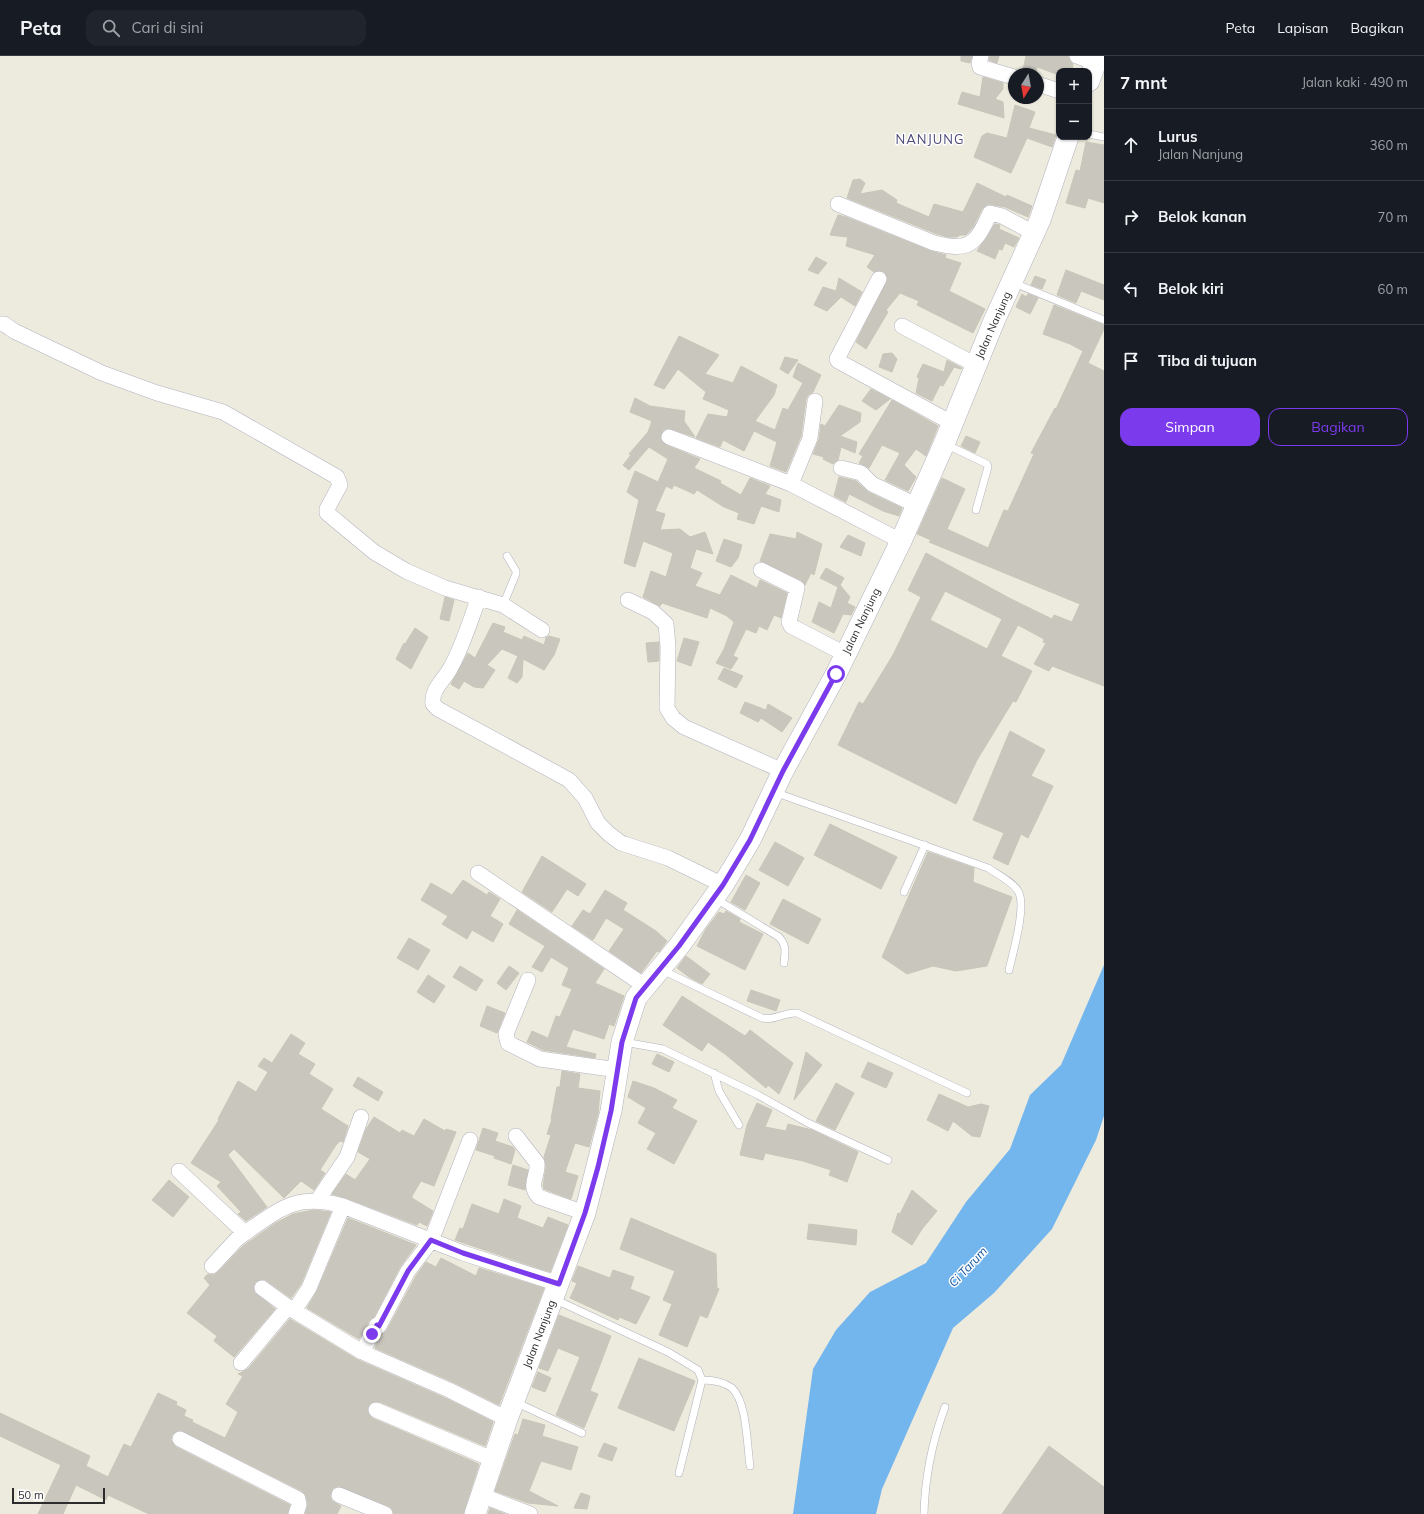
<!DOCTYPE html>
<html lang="id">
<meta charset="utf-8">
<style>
:root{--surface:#171b24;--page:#20242c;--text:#f1f3f6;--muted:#9ea1a6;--line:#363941;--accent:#7c3aed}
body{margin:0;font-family:Mulish,sans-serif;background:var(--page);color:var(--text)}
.controls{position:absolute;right:12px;top:12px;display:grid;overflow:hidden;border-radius:8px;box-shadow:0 1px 3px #0004}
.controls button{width:36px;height:36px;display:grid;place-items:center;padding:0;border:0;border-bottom:1px solid var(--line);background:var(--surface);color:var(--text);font:20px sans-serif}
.compass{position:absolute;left:1008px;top:12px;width:36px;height:36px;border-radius:50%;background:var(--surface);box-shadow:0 1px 3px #0004;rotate:191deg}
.scale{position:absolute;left:12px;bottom:10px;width:93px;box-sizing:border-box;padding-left:4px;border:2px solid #2c2c2c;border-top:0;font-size:11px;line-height:14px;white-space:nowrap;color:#2c2c2c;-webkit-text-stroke:3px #fff;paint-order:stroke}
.stop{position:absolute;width:12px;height:12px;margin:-9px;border:3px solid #7c3aed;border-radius:50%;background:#fff}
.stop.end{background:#7c3aed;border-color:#fff;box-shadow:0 1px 4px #0008}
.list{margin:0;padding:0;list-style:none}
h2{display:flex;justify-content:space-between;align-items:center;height:52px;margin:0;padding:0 16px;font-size:17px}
h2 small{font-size:13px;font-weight:400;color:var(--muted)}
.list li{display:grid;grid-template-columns:26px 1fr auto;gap:12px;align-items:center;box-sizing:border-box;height:72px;padding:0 16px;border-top:1px solid var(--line)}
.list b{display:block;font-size:15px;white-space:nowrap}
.list p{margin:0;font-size:13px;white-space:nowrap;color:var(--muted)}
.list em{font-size:13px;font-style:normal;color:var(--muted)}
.actions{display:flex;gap:8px;padding:12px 16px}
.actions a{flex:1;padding:9px 0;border:1px solid var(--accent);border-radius:12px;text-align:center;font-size:14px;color:var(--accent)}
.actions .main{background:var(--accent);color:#fff}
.icon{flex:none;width:22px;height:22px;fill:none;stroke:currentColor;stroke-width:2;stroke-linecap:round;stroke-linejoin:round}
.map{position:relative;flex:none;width:1104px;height:1458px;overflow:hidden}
header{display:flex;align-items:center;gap:24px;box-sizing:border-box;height:56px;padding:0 20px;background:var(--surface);border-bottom:1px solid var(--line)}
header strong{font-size:19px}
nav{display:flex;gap:22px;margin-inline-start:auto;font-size:14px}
.search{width:280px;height:36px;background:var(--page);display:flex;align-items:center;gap:10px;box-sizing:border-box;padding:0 14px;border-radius:12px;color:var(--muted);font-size:15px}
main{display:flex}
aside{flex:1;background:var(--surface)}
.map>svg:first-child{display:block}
</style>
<header>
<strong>Peta</strong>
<div class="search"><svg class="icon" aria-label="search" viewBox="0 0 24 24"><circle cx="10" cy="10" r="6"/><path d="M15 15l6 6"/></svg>Cari di sini</div>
<nav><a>Peta</a><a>Lapisan</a><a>Bagikan</a></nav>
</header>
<main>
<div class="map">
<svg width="1104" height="1458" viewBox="0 0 1104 1458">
<rect width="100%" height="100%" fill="#edeade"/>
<path fill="#73b6ed" d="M1104 909V1060L1096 1084 1052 1173 994 1237 953 1272 882 1433 876 1458H793L813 1313 836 1274 870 1236 926 1207 966 1146 1010 1093 1030 1039 1061 1009Z"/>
<path fill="#c9c6be" stroke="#c9c6b8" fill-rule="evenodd" d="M961 0H972L970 7 961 5Z
M990 0H999L997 7 989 4Z
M1026 0H1068L1073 8 1072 15H1059V19L1037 11 1036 17 1023 14Z
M983 21 1003 27V33L995 43 1003 46 1004 62 958 48 962 36 980 41Z
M1015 49 1035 56 1029 72 1056 79 1052 91 1027 82 1011 117 974 101 982 80 987 77 1007 82Z
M1086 86 1104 89V147L1088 142 1085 152 1066 147 1076 114 1080 115Z
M860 123 865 127 860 138 882 134 897 144 896 147 929 161 934 148 963 156 977 127 1006 141 1007 139 1032 150 1028 161 1005 151 988 148 982 153 973 171 966 179H960L957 181H948L937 178 847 142 853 124Z
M838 159 846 161 931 195 946 199 945 202 961 207 949 235 985 253 973 277 917 249 919 245 900 237 886 254 888 256 866 293 856 286 888 222 883 215 874 216 867 211 875 199 846 190 848 181 830 179Z
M995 168 1000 169 999 173 1019 182 1014 191 1005 187 1002 194 999 193 995 203 977 195Z
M816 201 827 207 818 218 808 214Z
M1066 214 1104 229V244L1081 235 1076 247 1057 239Z
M1035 220 1046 224 1042 233 1031 229Z
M839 222 862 236 855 250 841 241 827 255 814 249 823 231 836 235Z
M1022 238 1026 241 1028 238 1038 242 1030 258 1016 251Z
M1054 249 1104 269V273L1088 307 1104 315V630L1052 610 1049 615 1034 608 1046 587 1043 586 1044 583 1018 569 1001 600 1032 615 1016 646 1013 645 977 704 956 748 838 689 859 646 863 648 893 599 921 541 908 534 926 497 1011 543 1052 563 1054 559 1072 566 1080 548 929 486 931 484 917 478 942 422 965 433 947 473 988 492 1004 454 1008 455 1034 398 1031 397 1055 352 1056 353 1083 295 1070 288 1043 278ZM945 535 1002 563 987 593 930 564Z
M679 280 719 299 705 318 733 327 741 310 777 329 774 339 755 365 775 374 783 352 788 354 803 327 793 321 798 307 821 319 813 336 808 339 806 343 801 380 786 416 770 410 777 386 754 375 744 395 723 384 720 391 696 382 708 358 727 361 729 354 703 343 706 336 678 313 664 333 654 329Z
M892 297 897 303 892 316 879 311 883 298Z
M785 301 798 304 788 318 780 313Z
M947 304 962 312 961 313 954 311 943 330 940 329 932 345 916 337 919 322 917 321 923 308 944 316Z
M871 333 890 343 876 354 862 345Z
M635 342 650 350 685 355 684 365 695 381 668 372 663 374 660 383 666 389 700 403 694 412 721 425 720 427 741 439 750 422 770 430 765 438 781 444 779 456 761 450 754 468 737 463 739 457 724 451 697 434 694 438 674 429 672 433 666 430 655 455 665 458 660 474 680 473 690 481 705 476 713 498 696 493 690 512 702 517 695 530 720 539 731 519 757 532 760 524 787 537 781 562 774 559 767 574 759 570 756 577 746 573 733 600 738 602 731 613 716 607 724 593 734 566 727 560 710 552 707 562 662 547 660 550 643 541 651 515 666 521 673 497 643 485 635 511 624 507 639 444 627 436 635 415 658 426 668 403 649 391 629 414 623 409 631 399 629 398 648 376 652 365 630 356Z
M892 344 938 370 926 400 916 393 904 409 916 421 908 435 885 424 900 397 882 389 869 412 859 407 863 400 859 398Z
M839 349 861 357 860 366 840 380 857 386 855 397 841 391 838 404 833 408 823 403 824 401 813 398 819 383 821 368 825 370Z
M966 380 980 386 975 397 961 390Z
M839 421 856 425 868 436 902 452 899 460 883 455 849 438 846 446 834 440Z
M797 476 822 488 814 519 811 517 805 529 801 524 760 505 770 478 796 483Z
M848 479 865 487 861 500 840 491Z
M724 483 742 489 738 502 731 511 716 505Z
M826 512 844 522 840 529 850 541 847 547 855 551 851 559 843 558 834 577 812 566 819 546 831 552 838 531 820 522Z
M445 541 454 544 449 565 440 563Z
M493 567 505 571 503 576 522 584 524 580 544 589 546 582 549 580 560 583 554 599 544 614 523 603 522 621 517 627 508 622 518 600 502 593 487 609 495 614 483 632 474 631 464 625 459 633 452 629 451 628 468 597 475 602Z
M415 572 428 581 411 613 396 603 404 587 405 588Z
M684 582 699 586 691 610 677 605Z
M659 586V605L648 606 646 587Z
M724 612 743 620 736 632 718 623Z
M745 646 766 654 768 648 792 662 782 676 761 662 758 666 740 657Z
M1010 675 1045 694 1031 720 1053 730 1028 782 1021 778 1008 809 993 802 1004 777 973 764Z
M830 768 897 801 881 833 814 799Z
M775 786 804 802 788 830 759 814Z
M928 796 974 812 973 826 1012 841 987 910 956 915 933 910 907 918 882 901Z
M542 800 586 828 578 840 567 833 552 856 522 836Z
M746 819 760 827 745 854 731 846Z
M463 824 487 839 489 836 500 843 490 860 503 868 493 886 472 874 467 883 442 868 448 860 421 844 431 827 452 839Z
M605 834 627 847 623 854 656 875 667 885 659 896 657 895 641 917 609 895 624 873 606 862 593 884 572 870 583 854 590 858Z
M783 843 821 863 808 888 770 868Z
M517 854 604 913 595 927 624 940 614 970 609 968 604 983 573 973 566 991 596 998 595 1002 543 994 527 986 532 975 548 982 556 960 560 961 572 933 562 929 569 912 551 901 542 916 532 911 545 890 509 868Z
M726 855 740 863 739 866 763 878 745 914 697 890 706 873 719 856 724 858Z
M409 882 430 894 418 914 397 902Z
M686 900 710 918 702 928 689 921 677 912Z
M460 910 483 924 476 935 453 921Z
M509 910 519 917 506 934 497 927Z
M428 919 445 930 434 947 417 936Z
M751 934 780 944 776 955 747 945Z
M682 940 745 980 750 974 793 1007 779 1038 768 1029 766 1032 725 998 708 986 702 995 663 969Z
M487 950 505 957 497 977 480 970Z
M291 978 305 987 298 998 315 1008 309 1018 333 1033 321 1053 348 1070 343 1086 340 1085 336 1089 320 1114 325 1117 314 1134 301 1125 284 1142 234 1093 228 1099 267 1151 246 1165 238 1158 241 1156 217 1130 221 1126 191 1107 219 1064 218 1063 238 1025 256 1036 268 1016 258 1010 264 1002 272 1007Z
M806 996 822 1009 794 1044Z
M657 998 674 1006 669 1016 652 1008Z
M868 1006 893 1017 886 1032 861 1021Z
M562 1015 580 1018 578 1032 600 1035 598 1058 589 1091 575 1087 565 1116 578 1120 571 1143 544 1133 543 1130 546 1111 544 1101 551 1079 547 1078 552 1063H551L557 1031H560Z
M358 1021 383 1036 378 1045 353 1030Z
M633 1025 654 1032 677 1044 672 1052 697 1065 674 1108 647 1093 656 1077 638 1067 646 1052 628 1041Z
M836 1027 854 1037 835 1074 816 1065Z
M939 1038 968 1051 981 1048 989 1050 980 1081 972 1080 953 1065 948 1075 927 1064Z
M757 1047 772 1054 765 1071 786 1075 788 1068 812 1074 858 1096 847 1126 829 1119 831 1114 803 1105 765 1097 763 1104 740 1099 747 1069Z
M374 1061 400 1077 402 1074 414 1080 424 1063 445 1075 446 1073 456 1076 434 1130 421 1125 412 1140V1142L433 1155 427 1170 419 1166 417 1169 346 1142 332 1138 346 1118 355 1124 370 1103 358 1096 366 1073Z
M483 1072 498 1077 495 1085 513 1091 515 1094 511 1108 494 1102 495 1100 476 1094Z
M513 1109 528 1114 525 1134 508 1129Z
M169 1124 189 1141 173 1161 152 1144Z
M912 1134 937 1155 922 1173 912 1189 892 1176 898 1157 900 1158Z
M504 1143 521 1150 517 1162 543 1172 548 1161 568 1169 550 1216 455 1184 460 1172 463 1173 472 1148 499 1158Z
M313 1154 331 1156 301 1228 291 1242 267 1225 263 1223 255 1226 254 1236 275 1253 234 1301 214 1285 217 1280 187 1257 210 1229 204 1222 208 1218 214 1219 218 1216 243 1190 274 1168 293 1158Z
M348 1162 416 1189 400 1211 374 1261 369 1265 359 1283 307 1252 317 1235Z
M631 1162 716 1198 717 1232 719 1233 707 1262 700 1259 687 1291 659 1279 672 1248 663 1244 675 1215 620 1193Z
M809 1168 857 1174 856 1189 807 1183Z
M441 1202 476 1220 479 1212 544 1232 499 1349 453 1326 375 1292 382 1278 387 1274 416 1220 426 1206 436 1211Z
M578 1210 610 1222 613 1214 634 1221 630 1233 650 1241 636 1268 619 1261 618 1264 570 1242 577 1227 572 1225Z
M559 1259 611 1280 590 1335 598 1338 584 1372 556 1359 580 1301 558 1292 548 1315 539 1312Z
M290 1263 358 1304 445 1342 493 1366 485 1390 380 1346 371 1347 368 1351 369 1359 372 1362 479 1408 463 1458H394L392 1453 388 1450 338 1430 333 1432 330 1440 332 1445 341 1450 337 1458H305L308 1448 305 1438 302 1435 180 1374 172 1379 171 1384 176 1391 290 1449 287 1458H149L108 1439 106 1444 76 1429 63 1458H38L61 1409 0 1380V1357L90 1400 86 1410 108 1421 124 1388 131 1391 158 1337 177 1346 176 1349 186 1354 184 1360 193 1364 192 1366 225 1382 238 1356 226 1348 243 1320 238 1318 248 1313Z
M639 1302 695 1325 674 1375 618 1352Z
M538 1316 551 1322 545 1336 532 1331Z
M523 1363 545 1369 542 1380 578 1391 571 1414 541 1405 529 1435 558 1450 528 1447 495 1435 515 1378 518 1379Z
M604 1387 617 1392 612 1405 598 1400Z
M1049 1390 1104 1431V1458H1002Z
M581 1437 590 1440 587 1453 574 1452Z
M490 1452 505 1458H488Z"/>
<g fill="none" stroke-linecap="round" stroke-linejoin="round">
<g stroke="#b2b2bf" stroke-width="8">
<path id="service" d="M1089 78 1104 81
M1014 227 1104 264
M945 388 987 408 988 411 976 454
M503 549 516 518V515L507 500
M774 736 988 812C997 818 1013 826 1018 835 1027 849 1013 896 1009 914
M904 836 925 789
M716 843 779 881C787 890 785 896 784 907
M662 914 762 962C775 965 784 956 797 957L967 1037
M624 986 663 993 758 1039 808 1067 888 1104
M714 1017 719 1035 739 1069
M554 1243 668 1296 698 1314 702 1324 679 1417
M702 1324C712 1324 724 1326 732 1332 747 1346 747 1389 750 1410
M515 1346 582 1377
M924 1458C925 1420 932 1386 945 1351"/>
</g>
<g stroke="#b2b2bf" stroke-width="16">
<path id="minor" d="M981 0 979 7 980 11 1014 21
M1077 0 1096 7
M1038 28 1059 35
M838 148 934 187C970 196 976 188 990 157L1002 160 1034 177
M879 223 837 303 838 305 952 367
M0 268H4L14 275 102 317 157 337 223 356 337 421 340 429 327 453V457L374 496 406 515 445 532 503 549 542 574
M902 270 976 309
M669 381 791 428 901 485
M841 412 861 417 872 428 916 449
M791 428 810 382 815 345
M761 514 797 532 789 566 791 570 845 598
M479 541C470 565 463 590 450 613 443 625 431 634 433 648L438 653 569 724 585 742 598 767 609 778 621 787 668 802 723 829
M628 544 653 556 666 568 668 591 667 652 673 662 684 671 783 715
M478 817 645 930
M528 924 506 978 508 987 540 1003 618 1014
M516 1080 537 1107C539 1119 527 1129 539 1141L585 1157
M179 1115 245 1177C281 1152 297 1137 343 1150L463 1197 559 1228
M317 1145 347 1101 361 1061
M212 1210 237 1183 245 1177
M262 1232 288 1251 362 1296 449 1334 507 1363
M294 1255 309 1232 343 1150
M362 1296 377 1269 379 1270 408 1215 431 1185 470 1084
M241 1307 288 1251
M376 1354 494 1404
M180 1383 298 1443 299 1449 296 1458
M339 1439 385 1458
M481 1439 530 1458"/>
</g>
<g stroke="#b2b2bf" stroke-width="22">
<path id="secondary" d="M1089 25 1098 0
M475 1458 507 1363 585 1157 611 1055 622 986 636 942 679 890 723 829 750 784 783 715 836 618 901 485 944 388 994 265 1040 164 1068 81"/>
</g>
<use href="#service" stroke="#fff" stroke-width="7"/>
<use href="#minor" stroke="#fff" stroke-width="15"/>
<use href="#secondary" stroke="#fff" stroke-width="21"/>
</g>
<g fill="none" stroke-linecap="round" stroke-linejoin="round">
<path stroke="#7c3aed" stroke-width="5" d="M372 1278 377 1269 379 1270 408 1215 431 1184 463 1197 559 1228 585 1157 598 1111 611 1055 622 986 636 942 679 890 723 829 750 784 783 715 836 618"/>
</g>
<g text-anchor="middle" stroke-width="3" stroke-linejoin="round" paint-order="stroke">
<g font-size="11" fill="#2c2c2c" stroke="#fff">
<text transform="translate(993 269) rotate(-66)" y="4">Jalan Nanjung</text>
<text transform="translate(861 565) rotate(-64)" y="4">Jalan Nanjung</text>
<text transform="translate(539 1278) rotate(-69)" y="4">Jalan Nanjung</text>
</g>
<g font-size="12" font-style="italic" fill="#0f519c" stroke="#fff">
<text transform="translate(968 1211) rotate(-47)" y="4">Ci Tarum</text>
</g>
<g font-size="13" letter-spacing="1" fill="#4d4c7c" stroke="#fff">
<text x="930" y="88">NANJUNG</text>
</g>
</g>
</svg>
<div class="controls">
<button>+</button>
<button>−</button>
</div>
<svg class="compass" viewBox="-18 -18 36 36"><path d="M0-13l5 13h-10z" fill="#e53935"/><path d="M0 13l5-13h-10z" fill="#9ea1a6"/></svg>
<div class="scale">50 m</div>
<div class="stop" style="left:836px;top:618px"></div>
<div class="stop end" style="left:372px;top:1278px"></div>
</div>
<aside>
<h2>7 mnt<small>Jalan kaki · 490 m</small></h2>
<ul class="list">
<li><svg class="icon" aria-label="ahead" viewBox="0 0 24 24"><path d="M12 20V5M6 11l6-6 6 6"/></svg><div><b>Lurus</b><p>Jalan Nanjung</p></div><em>360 m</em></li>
<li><svg class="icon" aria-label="right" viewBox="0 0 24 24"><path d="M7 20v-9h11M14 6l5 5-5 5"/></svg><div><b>Belok kanan</b></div><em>70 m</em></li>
<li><svg class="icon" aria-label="left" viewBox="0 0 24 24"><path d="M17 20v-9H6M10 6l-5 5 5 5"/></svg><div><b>Belok kiri</b></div><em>60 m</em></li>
<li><svg class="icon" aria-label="arrive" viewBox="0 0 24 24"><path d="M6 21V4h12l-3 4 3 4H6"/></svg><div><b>Tiba di tujuan</b></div></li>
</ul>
<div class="actions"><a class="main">Simpan</a><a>Bagikan</a></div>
</aside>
</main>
